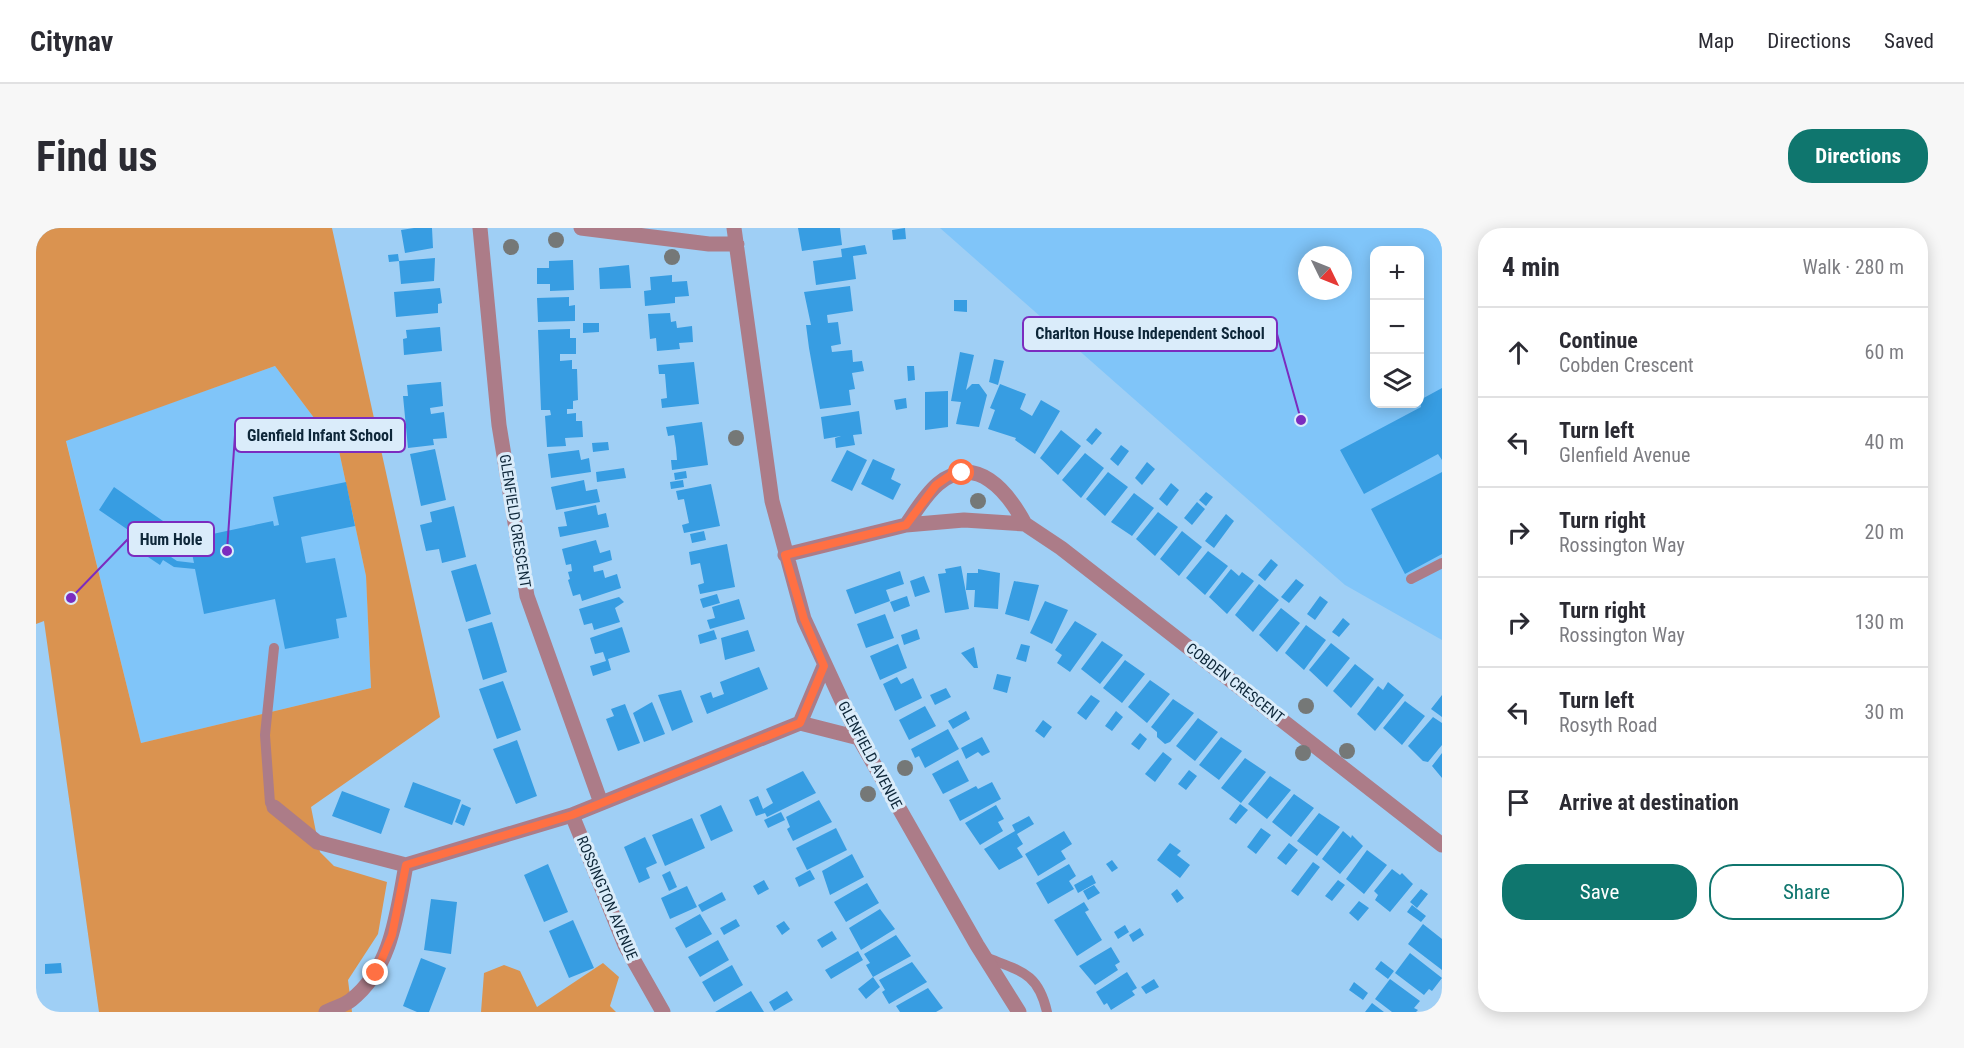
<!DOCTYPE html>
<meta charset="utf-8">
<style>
:root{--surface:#fff;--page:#f7f7f7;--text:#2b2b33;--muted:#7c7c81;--line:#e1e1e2;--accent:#0f766e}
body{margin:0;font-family:"Roboto Condensed",sans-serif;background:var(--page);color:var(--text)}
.controls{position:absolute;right:18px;top:18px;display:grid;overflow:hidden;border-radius:12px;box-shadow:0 3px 15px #0003}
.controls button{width:54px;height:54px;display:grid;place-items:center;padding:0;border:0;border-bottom:2px solid var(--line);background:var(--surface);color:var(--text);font:30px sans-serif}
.compass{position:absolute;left:1262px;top:18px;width:54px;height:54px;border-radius:50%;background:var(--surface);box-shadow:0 3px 15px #0003;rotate:133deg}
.stop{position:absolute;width:18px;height:18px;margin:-14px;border:4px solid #ff7043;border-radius:50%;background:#fff}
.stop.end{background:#ff7043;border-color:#fff;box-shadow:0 2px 6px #0008}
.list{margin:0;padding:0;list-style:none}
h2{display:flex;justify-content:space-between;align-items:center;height:78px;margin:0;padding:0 24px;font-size:26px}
h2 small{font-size:20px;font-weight:400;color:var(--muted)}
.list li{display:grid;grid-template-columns:39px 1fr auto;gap:18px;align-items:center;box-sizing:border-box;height:90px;padding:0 24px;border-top:2px solid var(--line)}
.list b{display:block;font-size:22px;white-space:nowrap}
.list p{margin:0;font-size:20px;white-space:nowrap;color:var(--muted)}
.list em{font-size:20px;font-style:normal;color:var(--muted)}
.actions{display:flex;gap:12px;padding:18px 24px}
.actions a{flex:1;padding:14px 0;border:2px solid var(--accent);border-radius:24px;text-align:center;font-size:21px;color:var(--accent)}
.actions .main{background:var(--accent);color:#fff}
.icon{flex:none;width:33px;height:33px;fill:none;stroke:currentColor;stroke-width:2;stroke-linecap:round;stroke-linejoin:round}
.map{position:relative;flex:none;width:1406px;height:784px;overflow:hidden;border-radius:24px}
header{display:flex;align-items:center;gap:36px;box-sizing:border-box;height:84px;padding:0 30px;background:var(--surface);border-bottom:2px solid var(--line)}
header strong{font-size:28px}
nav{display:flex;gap:33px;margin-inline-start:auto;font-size:21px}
.intro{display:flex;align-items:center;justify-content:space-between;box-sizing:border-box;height:144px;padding:0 36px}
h1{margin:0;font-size:42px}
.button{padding:15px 27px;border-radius:24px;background:var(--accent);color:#fff;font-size:21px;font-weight:700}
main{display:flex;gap:36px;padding:0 36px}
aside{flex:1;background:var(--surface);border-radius:24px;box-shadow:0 3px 15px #0003}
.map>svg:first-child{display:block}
</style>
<header>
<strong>Citynav</strong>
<nav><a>Map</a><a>Directions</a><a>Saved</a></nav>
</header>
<div class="intro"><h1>Find us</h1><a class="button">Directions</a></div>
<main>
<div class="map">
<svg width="1406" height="784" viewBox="0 0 1406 784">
<rect width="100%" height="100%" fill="#9fcff5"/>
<path fill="#80c5f9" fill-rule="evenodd" d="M904 0H1406V412L1309 357ZM1338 22H1384V176H1338ZM1271 27H1307V63H1271Z
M239 138 303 223 330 348 335 460 105 515 30 212Z"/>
<path fill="#da9350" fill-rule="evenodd" d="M0 0H296L404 489 275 579 284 624 298 638 351 654 342 706 312 752 316 784H63L8 393 0 396ZM239 138 303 223 330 348 335 460 105 515 30 213Z
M567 735 583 749 574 778 580 784H445L448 745 468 737 484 743 501 779Z"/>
<path fill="#379de2" d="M378 0H396L397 20 369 25 365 2Z
M762 0H804L806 17 766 23Z
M869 0 870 11 857 12 856 2Z
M829 17 831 26 817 28 820 51 780 57 777 33 806 29 805 21Z
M362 26 363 33 399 30 398 53 365 56 363 33 353 34 352 27Z
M537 32 538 62 514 63V56H501V40H513V33Z
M593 37 595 60 564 61 563 40Z
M636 47V54L651 53 653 68 639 69V75L609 78 608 63 615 62 614 49Z
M814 58 817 83 791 87 792 95 802 94 805 116 795 118 796 124 816 122 817 134 826 133 828 143 816 145 819 161 813 162 815 177 784 181 773 120 770 97H775L768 64Z
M404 60 406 75 402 76V85L360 89 358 64Z
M533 69V78L539 77V93L502 94 501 70Z
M918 72H931V84L918 83Z
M634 85 635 94 640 93 641 100 656 98 657 114 643 115 644 121 621 123 620 110 614 111 612 86Z
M547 95H563V104L547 105Z
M404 99 406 123 368 127 367 111 371 110 370 102Z
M534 101V110H540V126H524V133L536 132V141H541L542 172 537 173V181H531V186L540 185V193H546L547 209 529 210 530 218 511 219 509 188 515 187 514 182H505L502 102Z
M924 124 938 127 930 162 936 156H943L951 167 943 199 920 196 925 174 915 173Z
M958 131 968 133 962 157 953 154Z
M658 134 663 176 626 180 625 171 631 170 629 146H623L622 137Z
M871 138H878L879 152 872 153Z
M405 154 407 178 394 180 395 186 408 184 411 210 397 211 398 217 372 220 367 168H372L371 157Z
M964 156 990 166 984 181 996 188 1005 172 1024 183 999 226 979 212 980 210 952 201 959 182 954 180Z
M1406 160V232L1402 226 1328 266 1304 222 1385 179 1384 172Z
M912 163V199L889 202V164Z
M870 170 871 180 860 182 858 172Z
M823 183 826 206 817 207 819 217 800 220 799 210 805 208 788 211 785 189Z
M666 194 672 237 636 242 635 232H641L640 220 638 207 632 208 630 199Z
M1060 200 1066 205 1056 217 1050 212Z
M1025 202 1045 218 1022 247 1004 230Z
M572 214 573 222 557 224 556 215Z
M1085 217 1093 223 1082 238 1074 231Z
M399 221 410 272 385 278 374 226Z
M543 222 545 232 553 230 555 244 515 250 512 226Z
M811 222 831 232 816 263 795 253Z
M1049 225 1068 240 1045 270 1026 252Z
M837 231 859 241 855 251 865 256 857 272 825 256Z
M1111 234 1119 241 1106 257 1099 250Z
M588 240 590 250 561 254 560 244Z
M650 243 651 250 639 252 638 245Z
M1072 244 1092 259 1069 288 1050 271Z
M1406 244V326L1369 346 1335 281Z
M548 252 550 263 561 261 564 274 520 282 515 259Z
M647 252 648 259 635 261 634 254Z
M310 254 319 298 265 309 270 335 299 330 311 389 300 391 303 410 249 421 239 371 168 386 159 341 138 339 127 332 124 337 94 317 101 308 63 282 78 259 140 302 126 323 141 333 158 335 153 311 237 293 238 298 243 297 237 269Z
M1135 255 1143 262 1131 278 1123 271Z
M675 256 684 298 648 305 646 297 653 295 648 271 642 272 640 263Z
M1170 264 1177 269 1170 278 1163 272Z
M1098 265 1118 280 1096 308 1075 294Z
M1161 274 1169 281 1156 297 1148 290Z
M560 277 562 287 570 285 573 299 524 309 522 299 531 298 528 284Z
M418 278 430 329 406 335 403 321 390 323 384 297 396 294 394 284Z
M1122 284 1142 299 1119 328 1100 311Z
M1190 286 1198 293 1178 320 1169 313Z
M668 303 670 312 656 315 654 306Z
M1146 303 1166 319 1143 348 1124 331Z
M560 312 564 325 574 322 576 332 557 338 558 344 567 342 569 350 581 346 585 360 546 373 544 366 537 368 532 352 534 351 532 344 536 343 535 336 530 337 526 321Z
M691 316 699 359 664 366 662 357 668 355 664 335 655 337 653 324Z
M1172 323 1192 338 1169 367 1150 350Z
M1235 331 1242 337 1229 353 1222 347Z
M440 336 455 386 430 394 415 343Z
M925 338 933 381 909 385 902 346 910 345 909 341Z
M942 341 964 345 962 381 938 379 939 362H930L931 345H942Z
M1195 341 1203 348 1206 344 1218 353 1191 386 1173 369Z
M864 343 868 356 850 362 854 373 819 386 810 362Z
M888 348 894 364 879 369 874 353Z
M1260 351 1268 357 1253 375 1245 369Z
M978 353 1003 357 993 393 969 386Z
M1223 356 1243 372 1217 404 1199 387Z
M681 366 684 375 667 380 664 371Z
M871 368 874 378 858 384 854 374Z
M1284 368 1292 374 1279 392 1271 386Z
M583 369 588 374 579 380 584 394 558 402 556 395 548 397 543 381Z
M703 371 709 391 674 401 671 392 679 390 676 379Z
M1009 373 1032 382 1016 416 994 405Z
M1245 380 1264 395 1241 424 1223 407Z
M849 386 858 410 830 420 821 396Z
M1307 390 1314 396 1303 409 1296 404Z
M1039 393 1061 406 1034 444 1021 435 1026 427 1019 422Z
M456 394 471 444 447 452 432 401Z
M1270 397 1290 412 1268 442 1249 425Z
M586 399 594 424 572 431 575 442 557 448 554 438 570 433 567 424 559 426 554 410Z
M881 401 884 411 868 417 865 407Z
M678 402 681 411 664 416 662 407Z
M712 402 719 423 689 432 685 410Z
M1066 413 1087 427 1064 456 1045 441Z
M1295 415 1314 430 1291 459 1273 442Z
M862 416 871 440 844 452 834 428Z
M985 416 994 418 990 434 980 431Z
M938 419 942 440H938L925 425Z
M1089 432 1109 446 1086 475 1067 460Z
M1319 436 1338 451 1315 480 1297 463Z
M723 439 732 461 671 486 664 468 675 464 677 470 688 466 684 454Z
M961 446 975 449 971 465 957 461Z
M861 449 865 456 877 450 886 470 859 483 847 456Z
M1114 452 1134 466 1111 495 1092 479Z
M467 453 485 502 461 511 443 461Z
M1352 454 1368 467 1339 503 1321 486 1342 458 1347 462Z
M910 460 915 469 899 477 894 467Z
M645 462 657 494 636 503 622 467Z
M1055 467 1064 473 1050 492 1041 485Z
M1406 467V489L1395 481Z
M1137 471 1158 485 1134 514 1129 516 1121 509V504L1115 499Z
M1369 473 1389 488 1366 517 1347 500Z
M616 474 629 506 608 514 597 485Z
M589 476 604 515 582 523 570 491 578 488 575 481Z
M889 478 900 498 873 512 863 492Z
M930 483 934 491 917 501 912 493Z
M1080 483 1087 489 1076 503 1069 498Z
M1397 489 1406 495V517L1392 534 1387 533 1372 518Z
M1162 490 1182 504 1159 533 1140 518Z
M1007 492 1016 499 1008 510 999 503Z
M912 501 923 521 889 540 883 528 879 530 875 521Z
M1104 505 1111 511 1103 522 1095 516Z
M946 509 954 524 946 528 942 524 930 531 925 520Z
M1185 509 1206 523 1183 552 1163 537Z
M481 512 501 568 480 576 457 521Z
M1127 524 1136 531 1119 554 1109 546Z
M1406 525V550L1396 538Z
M1209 530 1230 544 1205 575 1185 560Z
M922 532 933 553 907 566 896 546Z
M1153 542 1161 548 1150 562 1142 556Z
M767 543 780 565 731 589 729 585 720 588 713 572 722 568 727 581 737 575 730 561Z
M1234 548 1255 562 1231 591 1212 576Z
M377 554 425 572 416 597 368 579Z
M956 554 965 571 924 593 913 572 940 558 942 561Z
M306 563 354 581 345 606 296 588Z
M1258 566 1278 580 1255 609 1236 594Z
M783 572 796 594 757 613 751 601 754 599 750 589Z
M426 576 435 580 428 598 419 594Z
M1204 576 1212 582 1200 596 1193 591Z
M685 577 697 603 675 613 664 587Z
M960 577 968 591 962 594 967 603 944 617 929 595Z
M745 584 749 592 732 600 728 592Z
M1283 585 1304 599 1281 628 1261 613Z
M993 588 998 596 981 606 987 616 981 620 987 629 963 642 948 621 979 603 976 597Z
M656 590 669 620 629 638 616 607Z
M800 600 811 622 771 642 760 620Z
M1225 600 1235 607 1220 626 1211 619Z
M1028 603 1036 616 1025 623 1030 631 1002 648 989 626Z
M1307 603 1315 610 1316 607 1327 618 1304 646 1286 631Z
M609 609 621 635 610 640 614 650 603 655 588 619Z
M1134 615 1145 623 1141 627 1154 637 1144 650 1121 632Z
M1253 615 1262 622 1250 637 1241 630Z
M1331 622 1351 637 1328 666 1310 651Z
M816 626 828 649 794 667 786 643Z
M1076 632 1082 640 1076 644 1070 636Z
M1277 634 1284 639 1262 668 1255 663Z
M512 636 532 684 508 694 488 647Z
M1033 636 1040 648 1033 653 1038 661 1012 676 1000 655Z
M1356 641 1364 647 1366 645 1377 656 1354 684 1339 672 1342 667 1338 663Z
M774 642 779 651 763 659 759 650Z
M634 643 641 659 633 663 626 647Z
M1056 647 1060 655 1042 665 1038 657Z
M728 652 733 661 722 667 717 658Z
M1302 652 1309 657 1296 673 1289 668Z
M831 655 843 675 810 694 798 674Z
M1058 657 1064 665 1052 672 1047 663Z
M651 658 661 679 634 691 625 670Z
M1141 661 1148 670 1141 675 1135 666Z
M1385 661 1392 666 1381 680 1374 674Z
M686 664 690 672 666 684 662 677Z
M395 671 421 674 415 726 388 722Z
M1323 673 1333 680 1322 693 1313 685Z
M1048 674 1053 682 1049 684 1066 712 1041 728 1018 692Z
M1376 677 1390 688 1385 694 1371 684Z
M844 681 859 701 825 722 813 700Z
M664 686 676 706 650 720 639 700Z
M700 691 704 698 688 707 684 700Z
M537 692 558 740 533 750 513 703Z
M748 693 754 701 746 707 740 698Z
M1387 696 1406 711V742L1372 716Z
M1089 697 1093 704 1082 711 1078 704Z
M1104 700 1108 707 1097 714 1093 707Z
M796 703 801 711 786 720 781 712Z
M860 707 875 728 837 749 830 737 834 735 828 726Z
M682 712 693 732 664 749 652 729Z
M1075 719 1084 734 1079 737 1082 742 1059 757 1043 738Z
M822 723 827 732 795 751 789 742Z
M1374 725 1406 750 1396 763 1393 761 1388 767 1359 745Z
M385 730 410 740 393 784H381L367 778Z
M1345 733 1358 743 1352 751 1339 741Z
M876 734 891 754 853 776 846 764 849 762 843 752Z
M25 735 26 745 9 746V736Z
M696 737 707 757 678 774 666 754Z
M1091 744 1101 760 1096 763 1099 767 1075 782 1071 775 1068 777 1060 764Z
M837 749 844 759 830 771 822 761Z
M1118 751 1123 759 1110 766 1105 759Z
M1354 751 1384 773 1378 780 1382 782 1380 784H1356L1339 771Z
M1318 754 1332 765 1327 772 1313 762Z
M892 760 907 780 900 784H864L860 778Z
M715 763 728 784H679Z
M751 763 757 772 738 783 733 774Z
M1336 775 1348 784H1329Z"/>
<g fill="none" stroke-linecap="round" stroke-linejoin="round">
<path stroke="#ac7c88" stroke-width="10" d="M1375 351 1406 335
M238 420 229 507 234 575 238 579
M949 729C984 743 1002 744 1011 784"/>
<path stroke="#ac7c88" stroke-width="15" d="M444 0 463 197 491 368 565 575
M545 0 673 16H701
M698 0 736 273 768 391 823 510 941 717 983 784
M870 297C880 283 889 267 902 256 940 224 972 264 989 296
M749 327 870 297 928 292 989 296 1025 320 1406 617
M764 495 823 510
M238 579 281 614 370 637 536 587 764 495 788 438
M536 587 589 717 627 784
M290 784C298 780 309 777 315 772 356 740 361 684 370 637"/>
</g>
<g fill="#757877">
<circle cx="520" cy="12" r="8"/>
<circle cx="475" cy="19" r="8"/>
<circle cx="636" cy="29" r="8"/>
<circle cx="700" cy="210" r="8"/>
<circle cx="942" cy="273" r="8"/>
<circle cx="1270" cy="478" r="8"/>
<circle cx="1311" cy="523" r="8"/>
<circle cx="1267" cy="525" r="8"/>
<circle cx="869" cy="540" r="8"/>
<circle cx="832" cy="566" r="8"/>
</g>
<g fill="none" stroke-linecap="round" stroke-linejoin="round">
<path stroke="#ff7043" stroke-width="8" d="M340 745 356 707 370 637 536 587 764 495 788 438 768 391 749 327 870 297 900 257 913 248 926 245"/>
</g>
<g text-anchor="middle" stroke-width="6" stroke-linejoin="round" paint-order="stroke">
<g font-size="15" fill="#0e2739" stroke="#daecfa">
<text transform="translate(479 293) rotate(81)" y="5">GLENFIELD CRESCENT</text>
<text transform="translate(1199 455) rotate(38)" y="5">COBDEN CRESCENT</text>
<text transform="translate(834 527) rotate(62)" y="5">GLENFIELD AVENUE</text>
<text transform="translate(571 670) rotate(67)" y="5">ROSSINGTON AVENUE</text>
</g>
</g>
<path fill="none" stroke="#7b2cbf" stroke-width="2" d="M1265 192L1241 106M191 323L199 207M35 370L92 311"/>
<g fill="#7b2cbf" stroke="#daecfa" stroke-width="2">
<circle cx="1265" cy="192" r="6"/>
<circle cx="191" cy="323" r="6"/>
<circle cx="35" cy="370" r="6"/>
</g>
<g fill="#daecfa" stroke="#7b2cbf" stroke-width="2">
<rect x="987" y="89" width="254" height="34" rx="6"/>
<rect x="199" y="190" width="170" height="34" rx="6"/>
<rect x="92" y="294" width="86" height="34" rx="6"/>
</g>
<g font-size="16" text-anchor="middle" font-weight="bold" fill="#0e2739">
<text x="1114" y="111">Charlton House Independent School</text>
<text x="284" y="213">Glenfield Infant School</text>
<text x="135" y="317">Hum Hole</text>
</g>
</svg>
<div class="controls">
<button>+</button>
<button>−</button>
<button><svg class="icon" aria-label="layers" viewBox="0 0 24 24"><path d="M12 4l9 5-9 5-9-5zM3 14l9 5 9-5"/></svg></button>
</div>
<svg class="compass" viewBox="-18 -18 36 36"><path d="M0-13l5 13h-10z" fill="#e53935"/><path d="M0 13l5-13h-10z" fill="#7c7c81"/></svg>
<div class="stop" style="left:926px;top:245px"></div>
<div class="stop end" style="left:340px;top:745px"></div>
</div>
<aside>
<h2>4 min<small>Walk · 280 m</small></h2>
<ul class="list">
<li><svg class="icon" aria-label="ahead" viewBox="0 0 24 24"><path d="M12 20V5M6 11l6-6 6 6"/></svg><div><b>Continue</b><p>Cobden Crescent</p></div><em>60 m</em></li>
<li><svg class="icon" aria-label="left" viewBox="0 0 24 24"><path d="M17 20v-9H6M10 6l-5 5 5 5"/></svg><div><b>Turn left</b><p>Glenfield Avenue</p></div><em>40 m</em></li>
<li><svg class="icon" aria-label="right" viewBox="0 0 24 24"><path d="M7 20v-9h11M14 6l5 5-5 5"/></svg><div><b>Turn right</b><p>Rossington Way</p></div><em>20 m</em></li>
<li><svg class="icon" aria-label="right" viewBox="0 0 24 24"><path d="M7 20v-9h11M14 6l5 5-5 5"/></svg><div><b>Turn right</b><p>Rossington Way</p></div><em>130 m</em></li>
<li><svg class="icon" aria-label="left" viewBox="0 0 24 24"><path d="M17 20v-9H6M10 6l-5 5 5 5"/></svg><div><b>Turn left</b><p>Rosyth Road</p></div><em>30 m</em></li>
<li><svg class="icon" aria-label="arrive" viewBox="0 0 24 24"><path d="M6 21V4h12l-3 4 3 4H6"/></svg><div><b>Arrive at destination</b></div></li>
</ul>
<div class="actions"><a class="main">Save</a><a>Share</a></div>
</aside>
</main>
